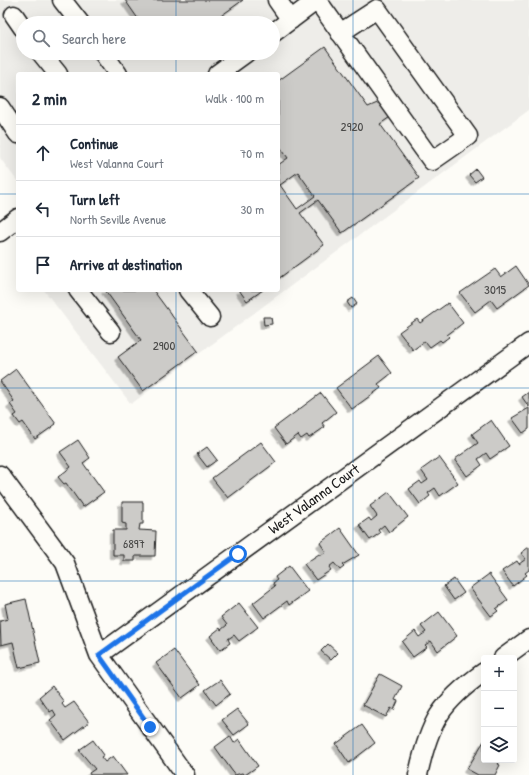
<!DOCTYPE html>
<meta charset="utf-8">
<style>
:root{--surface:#fff;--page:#f2f2f3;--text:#1f2937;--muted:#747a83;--line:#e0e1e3}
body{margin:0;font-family:"Patrick Hand",sans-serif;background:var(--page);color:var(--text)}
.controls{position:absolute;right:12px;bottom:12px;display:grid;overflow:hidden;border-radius:4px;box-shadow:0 4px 16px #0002}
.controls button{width:36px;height:36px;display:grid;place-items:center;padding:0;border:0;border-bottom:1px solid var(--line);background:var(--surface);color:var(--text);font:20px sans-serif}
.stop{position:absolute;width:12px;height:12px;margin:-9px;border:3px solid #1a73e8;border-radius:50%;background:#fff}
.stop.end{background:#1a73e8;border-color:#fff;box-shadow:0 1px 4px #0008}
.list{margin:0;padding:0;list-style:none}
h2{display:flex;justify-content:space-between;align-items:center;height:52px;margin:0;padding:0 16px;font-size:17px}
h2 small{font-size:13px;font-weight:400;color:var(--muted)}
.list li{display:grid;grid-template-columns:26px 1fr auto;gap:12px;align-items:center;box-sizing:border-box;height:56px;padding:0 16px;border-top:1px solid var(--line)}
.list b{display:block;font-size:15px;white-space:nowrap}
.list p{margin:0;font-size:13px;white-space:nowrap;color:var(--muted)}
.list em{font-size:13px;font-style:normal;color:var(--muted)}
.icon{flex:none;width:22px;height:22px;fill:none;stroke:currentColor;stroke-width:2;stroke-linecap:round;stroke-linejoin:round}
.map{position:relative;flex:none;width:529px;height:775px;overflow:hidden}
.search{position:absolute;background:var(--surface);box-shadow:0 4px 16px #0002;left:16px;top:16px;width:264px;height:44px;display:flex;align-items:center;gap:10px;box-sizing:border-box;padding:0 14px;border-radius:22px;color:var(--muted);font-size:15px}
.panel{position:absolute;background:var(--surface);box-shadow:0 4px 16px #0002;left:16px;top:72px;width:264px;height:220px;border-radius:4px}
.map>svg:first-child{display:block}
</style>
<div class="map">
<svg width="529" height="775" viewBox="0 0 529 775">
<defs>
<filter id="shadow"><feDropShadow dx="-3.5" dy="3.5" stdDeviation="0" flood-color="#0004"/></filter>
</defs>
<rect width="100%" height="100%" fill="#fdfcf7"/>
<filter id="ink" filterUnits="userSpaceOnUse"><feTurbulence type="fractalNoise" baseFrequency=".025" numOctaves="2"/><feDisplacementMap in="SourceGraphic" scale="8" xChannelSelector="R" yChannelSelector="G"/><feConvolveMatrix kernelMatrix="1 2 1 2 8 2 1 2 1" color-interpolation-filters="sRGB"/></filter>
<g filter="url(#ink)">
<path fill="#eeede9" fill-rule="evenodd" d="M0 0H529V110L131 404 44 290H278V74H18V182L0 158ZM23 23H273V53H23Z"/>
<path fill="#cccbc8" stroke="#1c1c1c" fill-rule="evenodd" filter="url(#shadow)" d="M125 0H243L211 23H141Z
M325 47 368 107 382 101 393 115 380 124 419 178 342 233 318 200 300 213 324 245 278 279V165L288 158 278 144V81ZM298 172 315 196 297 209 280 185Z
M476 169 482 177 475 182 469 175Z
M516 266 529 285 497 308 491 300 475 312 460 293 495 269 501 277Z
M105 290H153L198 351 143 391 118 357 141 340Z
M239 290H263L247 301Z
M353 298 357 304 351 308 347 302Z
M448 303 463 323 447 335 449 337 442 342 440 340 430 347 425 341 413 350 399 332 417 319 420 323Z
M263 317H271L272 324 264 325Z
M379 356 392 373 378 384 381 388 352 409 336 388Z
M16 369 56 424 35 439 23 422 20 424 14 416 17 414 10 404 14 401 0 381Z
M529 392V407L522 397Z
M321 393 336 412 322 423 325 427 309 438 307 435 301 439 298 435 286 444 274 428Z
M529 408V429L523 433 512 418Z
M491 420 509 446 490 459 486 453 478 459 482 465 467 476 455 459 478 443 472 434Z
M78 440 90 458 83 463 104 492 83 507 66 483 64 484 58 477 71 467 60 452Z
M261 442 276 462 228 498 212 478Z
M207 447 217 460 207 467 197 454Z
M439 457 458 483 440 496 435 488 428 493 430 496 420 504 409 489 420 481 422 484 428 480 421 470Z
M389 492 408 517 389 532 384 525 378 530 380 533 370 540 359 525 369 518 371 521 377 516 370 506Z
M122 502H143V524H140L139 530 156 531 155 556H135V561H124V555H113V530H126V524L122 523Z
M340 528 359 555 342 565 344 567 340 570 334 563 329 567 331 570 316 580 304 564 319 554 320 556 326 552 320 543Z
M529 547V570L525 573 527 575 513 586 502 571 517 561 519 564 526 559 521 553Z
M289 566 308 591 289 605 287 601 264 618 253 603 275 586 273 583 277 580 275 577Z
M489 574 508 600 496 609 498 611 491 616 470 588Z
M454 579 464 593 454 600 444 586Z
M26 599 40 663 19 668 13 642 1 645 0 621 8 619 5 604Z
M239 603 258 627 239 641 234 635 228 639 230 643 220 650 210 636 220 628 221 630 227 625 221 617Z
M439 612 457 636 438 651 431 641 425 645 427 647 413 657 402 642 415 631 419 637 426 632 421 626Z
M328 644 338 653 331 660 321 651Z
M174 650 200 685 182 698 156 663Z
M380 674 402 686 395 700 398 701 394 710 391 708 386 717 363 705Z
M220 680 230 694 216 705 205 690Z
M52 686 64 702 62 704 65 708 74 702 89 722 65 740 50 720 56 715 53 710 50 712 39 697Z
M237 709 249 724 234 735 222 720Z
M362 725 375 743 349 763 336 744Z
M230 736 234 743 239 739 258 766 245 775 242 773 235 775 215 747Z
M93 740 104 755 101 757 105 762 113 756 127 775H90L89 773 95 769 79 750Z
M484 741V760H501L498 764 500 765 495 775H478L467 769Z"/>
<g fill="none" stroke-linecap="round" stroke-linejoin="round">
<g stroke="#1c1c1c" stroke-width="21">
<path id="minor" d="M62 0 80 23
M277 0 291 20
M317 0 432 161 468 136 377 9 340 33
M14 15 23 28
M273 33 317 0
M41 53 58 74
M103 53 118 74
M217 74 246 53
M0 107 18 134
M0 232 18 218
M78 290 111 332
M188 290 210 317
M0 475 65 563 99 655 185 775
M99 655 529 343
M503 658 529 639
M418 775C429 723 440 703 484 672"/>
</g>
<use href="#minor" stroke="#fdfcf7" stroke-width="18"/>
</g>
</g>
<g fill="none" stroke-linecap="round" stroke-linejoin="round" filter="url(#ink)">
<path stroke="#1a73e8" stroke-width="5" d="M150 727 99 655 238 554"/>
</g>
<path fill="none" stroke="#1f6fb2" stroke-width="1" stroke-opacity="0.55" d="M176 0V23M353 0V775M176 53V74M0 194H18M278 194H529M176 290V775M0 388H529M0 581H529"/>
<g text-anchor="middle" stroke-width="3" stroke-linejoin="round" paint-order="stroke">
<g font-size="13" fill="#484847">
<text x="352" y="131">2920</text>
<text x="495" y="294">3015</text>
<text x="164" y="350">2900</text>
<text x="134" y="548">6897</text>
</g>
<g font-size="15" fill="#1c1c1c" stroke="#fdfcf7">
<text transform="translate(314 499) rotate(-36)" y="5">West Valanna Court</text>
</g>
</g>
</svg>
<div class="controls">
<button>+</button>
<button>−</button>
<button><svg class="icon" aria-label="layers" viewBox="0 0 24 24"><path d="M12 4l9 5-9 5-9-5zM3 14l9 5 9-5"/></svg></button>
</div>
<div class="stop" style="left:238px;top:554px"></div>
<div class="stop end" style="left:150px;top:727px"></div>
<div class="search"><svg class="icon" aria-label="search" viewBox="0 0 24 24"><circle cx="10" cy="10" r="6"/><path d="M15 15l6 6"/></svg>Search here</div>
<section class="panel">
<h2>2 min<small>Walk · 100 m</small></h2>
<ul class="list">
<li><svg class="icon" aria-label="ahead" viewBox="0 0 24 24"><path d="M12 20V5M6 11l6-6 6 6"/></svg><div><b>Continue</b><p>West Valanna Court</p></div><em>70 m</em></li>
<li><svg class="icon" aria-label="left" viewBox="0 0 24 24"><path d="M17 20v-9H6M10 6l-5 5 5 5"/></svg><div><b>Turn left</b><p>North Seville Avenue</p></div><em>30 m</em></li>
<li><svg class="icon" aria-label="arrive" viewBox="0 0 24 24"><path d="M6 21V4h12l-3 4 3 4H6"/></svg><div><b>Arrive at destination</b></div></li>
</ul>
</section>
</div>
